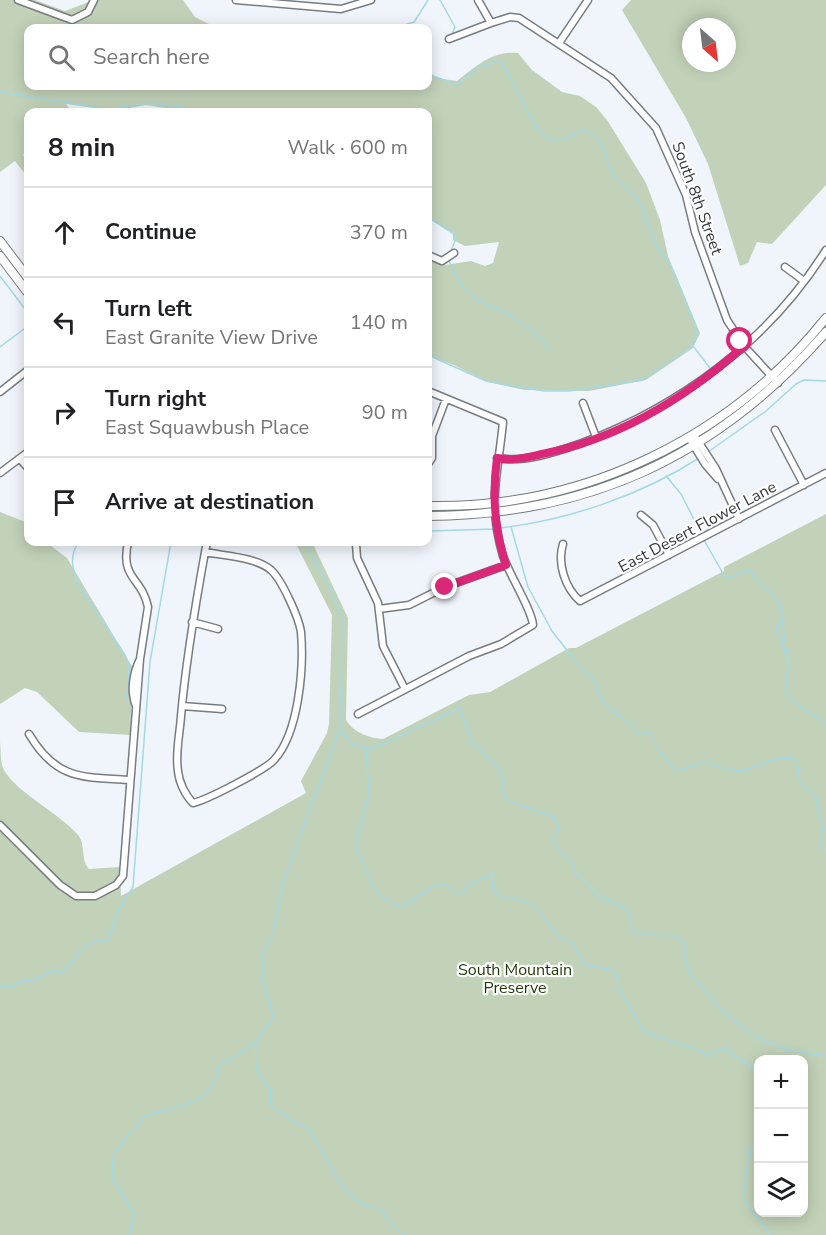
<!DOCTYPE html>
<meta charset="utf-8">
<style>
:root{--surface:#fff;--page:#f2f2f2;--text:#202124;--muted:#757577;--line:#e0e0e0}
body{margin:0;font-family:"Nunito Sans",sans-serif;background:var(--page);color:var(--text)}
.controls{position:absolute;right:18px;bottom:18px;display:grid;overflow:hidden;border-radius:12px;box-shadow:0 3px 15px #0003}
.controls button{width:54px;height:54px;display:grid;place-items:center;padding:0;border:0;border-bottom:2px solid var(--line);background:var(--surface);color:var(--text);font:30px sans-serif}
.compass{position:absolute;left:682px;top:18px;width:54px;height:54px;border-radius:50%;background:var(--surface);box-shadow:0 3px 15px #0003;rotate:152deg}
.stop{position:absolute;width:18px;height:18px;margin:-14px;border:4px solid #db2777;border-radius:50%;background:#fff}
.stop.end{background:#db2777;border-color:#fff;box-shadow:0 2px 6px #0008}
.list{margin:0;padding:0;list-style:none}
h2{display:flex;justify-content:space-between;align-items:center;height:78px;margin:0;padding:0 24px;font-size:26px}
h2 small{font-size:20px;font-weight:400;color:var(--muted)}
.list li{display:grid;grid-template-columns:39px 1fr auto;gap:18px;align-items:center;box-sizing:border-box;height:90px;padding:0 24px;border-top:2px solid var(--line)}
.list b{display:block;font-size:22px;white-space:nowrap}
.list p{margin:0;font-size:20px;white-space:nowrap;color:var(--muted)}
.list em{font-size:20px;font-style:normal;color:var(--muted)}
.icon{flex:none;width:33px;height:33px;fill:none;stroke:currentColor;stroke-width:2;stroke-linecap:round;stroke-linejoin:round}
.map{position:relative;flex:none;width:826px;height:1235px;overflow:hidden}
.search{position:absolute;background:var(--surface);box-shadow:0 3px 15px #0003;left:24px;top:24px;width:408px;height:66px;display:flex;align-items:center;gap:15px;box-sizing:border-box;padding:0 21px;border-radius:12px;color:var(--muted);font-size:22px}
.panel{position:absolute;background:var(--surface);box-shadow:0 3px 15px #0003;left:24px;top:108px;width:408px;height:438px;border-radius:12px}
.map>svg:first-child{display:block}
</style>
<div class="map">
<svg width="826" height="1235" viewBox="0 0 826 1235">
<rect width="100%" height="100%" fill="#eff5fb"/>
<path fill="#c2d2b8" fill-rule="evenodd" d="M0 0H35L65 11 94 0H183L195 17 217 28H28V86H428V70L436 78 457 81C476 66 493 50 518 53L532 70 562 92 580 96 596 107 607 120 646 183 660 220 668 256 700 333 693 348 646 380 589 391 525 390 487 382 454 365 428 356V255L445 265 471 261 485 266 493 263 499 242 465 246 453 240V234L428 218V112H189L146 105 115 111 66 104 72 112H28V151L23 155 28 162V173L26 175 15 161 0 172Z
M631 0H826V185L772 244 757 242 748 263 740 266 708 164 686 118 622 10ZM691 27H727V63H691Z
M0 512 28 523V542H46L67 558 133 668 130 735 79 732 37 692 25 688 0 704Z
M826 514V1235H0V742C1 750 0 763 4 770 17 793 58 812 78 835 86 844 80 859 89 869L120 867 121 896 306 793 301 781 327 733 329 724 332 615 295 542H312L348 618 346 720C354 733 369 738 383 739L469 695 490 692 569 648H576L724 571V567ZM758 1060H804V1212H758Z"/>
<g fill="none" stroke-linecap="round" stroke-linejoin="round">
<path stroke="#a4d9e6" stroke-width="1.5" d="M440 0 455 27 451 36
M395 28 414 22 428 0
M428 74 457 85 480 66 501 61 539 132 550 140 564 139 584 129 600 140 612 174 637 198 657 247 671 266 697 330 693 346
M0 92 109 109 148 103 182 107 194 112
M428 217 454 234 455 241 451 251
M449 261 461 285 475 299 509 314 545 342 548 352
M0 276 28 313
M0 347 28 326
M428 355 486 381 544 391H569L643 380 693 346 710 368
M708 452 766 411 796 384 804 380 826 381
M666 476 681 494 702 535
M511 527 528 587 552 631 580 667 594 680 602 701 628 723 635 724 636 734 649 732 660 752 676 770C687 770 696 762 707 763 720 766 734 774 748 769 766 764 778 754 797 760L800 783 816 797C819 813 825 829 821 845L826 851
M501 528C568 520 642 495 699 458
M428 531 496 529
M704 540 725 577H735L739 573 750 570 758 583 775 596 780 605 789 669 786 676V695L804 710 826 722
M79 542C69 555 72 569 78 584L125 655 129 665 127 699
M780 621 776 628 785 652
M341 729 352 744 372 749 460 708 472 743 496 765 502 776V792L508 801 555 817 559 828 554 841 561 853 571 862 575 872 600 897 626 908 631 916 632 929 641 935 676 936 685 944V959L690 973 725 1014 758 1038 788 1050 826 1056
M366 748 369 793 357 838V848L374 889 391 903 403 906 434 886 445 884 461 895 471 883 493 874 492 889C503 902 521 896 533 906 548 917 556 942 572 942L586 966 611 969 616 973 618 987 644 1032 699 1050 707 1056 726 1048 730 1053 758 1071V1080
M0 986 10 987 24 980 31 981 55 970 61 973C79 958 81 939 108 940L118 911 133 887 150 662 171 542
M256 1043C255 1064 254 1075 271 1090L270 1104 294 1122 306 1126C328 1152 338 1204 379 1208L391 1224 405 1235
M758 1135 755 1146 749 1149 743 1199 770 1235
M129 1235 134 1214 112 1178 113 1157 119 1146 145 1116 194 1102 208 1091 217 1079 220 1064C246 1053 261 1041 273 1016L262 976V957L273 933 283 882 340 728 342 621 337 603 305 542"/>
<g stroke="#767c81" stroke-width="9">
<path id="minor" d="M18 0 72 20 88 12 94 0
M236 0 341 9 371 0
M478 0 491 23 510 17 519 18 611 78 656 128 686 195 695 232 727 320 744 346 778 383
M449 39 491 23
M559 43 588 0
M428 255 442 261 454 253
M785 267 804 281
M0 392 28 370
M583 403 596 437
M775 430 804 485
M694 435 716 469 739 519
M689 438 705 464 718 479
M497 458C524 463 556 452 582 443 680 406 769 341 826 250
M20 459 28 468
M428 464 432 458V436L446 399
M0 473 28 452
M641 515 653 525 669 555
M356 544 357 558 378 603 383 646 405 689
M563 544C557 563 565 588 580 601L826 473
M205 552C225 556 256 557 271 570 282 580 299 618 301 632 304 668 299 733 274 760 265 770 207 800 193 803 185 795 179 782 178 771 175 753 180 733 181 716 186 660 195 607 205 552L207 542
M379 609 409 605 445 587 506 565
M192 622 218 629
M136 706C130 691 133 673 140 659
M182 706 222 709
M358 714 469 656 501 644 533 625C532 610 509 574 503 556 487 501 498 475 503 422L428 391
M29 734C56 780 82 777 130 780
M0 825 60 885 76 896H95L116 885 123 876 140 659 148 607C142 577 120 580 128 542"/>
</g>
<g stroke="#767c81" stroke-width="10">
<path id="tertiary" d="M0 241 28 278
M0 256 28 293
M428 506C582 509 729 439 826 318
M428 516C590 515 719 455 826 332"/>
</g>
<use href="#minor" stroke="#fff" stroke-width="6"/>
<use href="#tertiary" stroke="#fff" stroke-width="8"/>
</g>
<g fill="none" stroke-linecap="round" stroke-linejoin="round">
<path stroke="#db2777" stroke-width="8" d="M445 587 506 565C494 529 492 495 497 458 513 461 526 458 542 454 618 439 687 397 744 346L740 341"/>
</g>
<g text-anchor="middle" stroke-width="4.5" stroke-linejoin="round" paint-order="stroke">
<g font-size="16" fill="#36393b" stroke="#fff">
<text transform="translate(698 198) rotate(70)" y="6">South 8th Street</text>
<text transform="translate(697 526) rotate(-28)" y="6">East Desert Flower Lane</text>
</g>
<g font-size="16" fill="#1e3900" stroke="#fff">
<text x="515" y="975">South Mountain<tspan x="515" dy="18">Preserve</tspan></text>
</g>
</g>
</svg>
<div class="controls">
<button>+</button>
<button>−</button>
<button><svg class="icon" aria-label="layers" viewBox="0 0 24 24"><path d="M12 4l9 5-9 5-9-5zM3 14l9 5 9-5"/></svg></button>
</div>
<svg class="compass" viewBox="-18 -18 36 36"><path d="M0-13l5 13h-10z" fill="#e53935"/><path d="M0 13l5-13h-10z" fill="#757577"/></svg>
<div class="stop" style="left:740px;top:341px"></div>
<div class="stop end" style="left:445px;top:587px"></div>
<div class="search"><svg class="icon" aria-label="search" viewBox="0 0 24 24"><circle cx="10" cy="10" r="6"/><path d="M15 15l6 6"/></svg>Search here</div>
<section class="panel">
<h2>8 min<small>Walk · 600 m</small></h2>
<ul class="list">
<li><svg class="icon" aria-label="ahead" viewBox="0 0 24 24"><path d="M12 20V5M6 11l6-6 6 6"/></svg><div><b>Continue</b></div><em>370 m</em></li>
<li><svg class="icon" aria-label="left" viewBox="0 0 24 24"><path d="M17 20v-9H6M10 6l-5 5 5 5"/></svg><div><b>Turn left</b><p>East Granite View Drive</p></div><em>140 m</em></li>
<li><svg class="icon" aria-label="right" viewBox="0 0 24 24"><path d="M7 20v-9h11M14 6l5 5-5 5"/></svg><div><b>Turn right</b><p>East Squawbush Place</p></div><em>90 m</em></li>
<li><svg class="icon" aria-label="arrive" viewBox="0 0 24 24"><path d="M6 21V4h12l-3 4 3 4H6"/></svg><div><b>Arrive at destination</b></div></li>
</ul>
</section>
</div>
